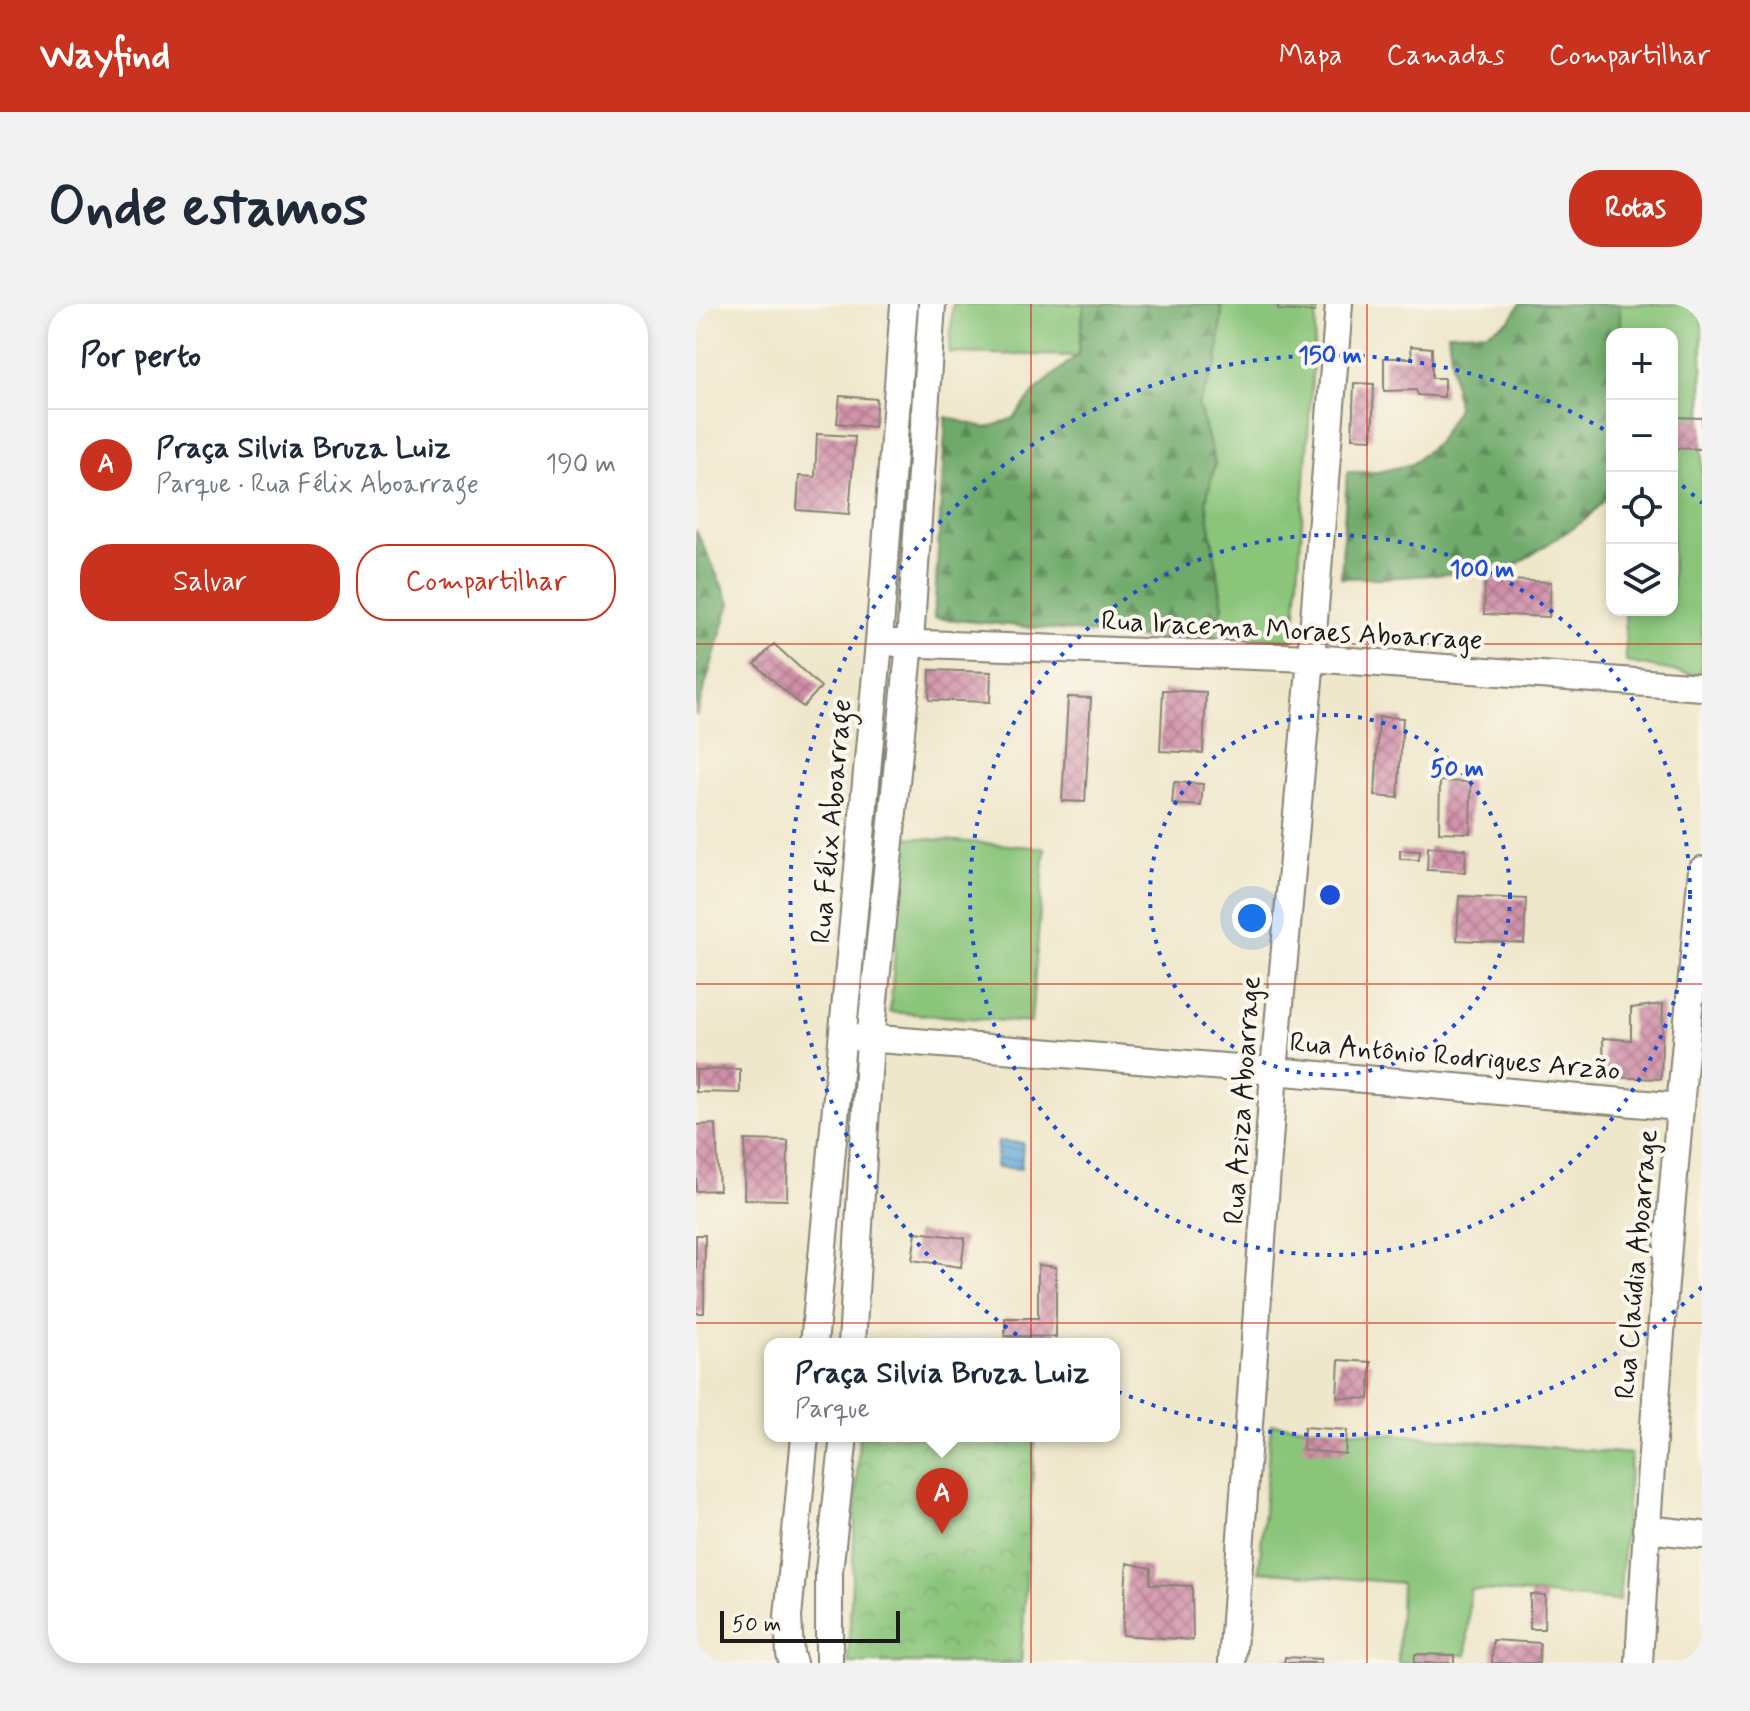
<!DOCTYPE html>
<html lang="pt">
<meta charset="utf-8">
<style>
:root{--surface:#fff;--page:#f2f2f3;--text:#1f2937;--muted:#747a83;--line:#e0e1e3;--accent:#c8321e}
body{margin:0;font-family:Mynerve,sans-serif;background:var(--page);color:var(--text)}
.controls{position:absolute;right:24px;top:24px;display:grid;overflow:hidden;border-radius:16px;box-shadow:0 4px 12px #0003}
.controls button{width:72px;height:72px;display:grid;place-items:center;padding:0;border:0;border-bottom:2px solid var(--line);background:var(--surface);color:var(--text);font:40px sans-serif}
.scale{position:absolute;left:24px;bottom:20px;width:180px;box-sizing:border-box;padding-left:8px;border:4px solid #1c1c1c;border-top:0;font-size:22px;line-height:28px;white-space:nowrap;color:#1c1c1c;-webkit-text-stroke:6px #fbf7ec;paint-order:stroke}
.you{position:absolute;left:556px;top:614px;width:28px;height:28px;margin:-20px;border:6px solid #fff;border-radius:50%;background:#1a73e8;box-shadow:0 0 0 12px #1a73e833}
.badge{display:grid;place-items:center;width:52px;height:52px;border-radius:50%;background:var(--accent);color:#fff;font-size:26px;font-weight:700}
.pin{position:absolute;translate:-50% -66px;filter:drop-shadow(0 2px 4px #0008)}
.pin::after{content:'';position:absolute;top:42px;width:28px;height:24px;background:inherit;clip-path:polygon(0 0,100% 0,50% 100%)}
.popup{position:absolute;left:68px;top:1034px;width:356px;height:104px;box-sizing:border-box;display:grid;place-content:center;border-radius:16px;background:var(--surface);filter:drop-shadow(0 2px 6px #0005);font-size:26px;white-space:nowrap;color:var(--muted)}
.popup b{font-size:30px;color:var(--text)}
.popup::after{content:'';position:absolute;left:50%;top:100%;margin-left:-16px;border:16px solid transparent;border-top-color:var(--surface)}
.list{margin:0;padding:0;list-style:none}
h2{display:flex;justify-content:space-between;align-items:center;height:104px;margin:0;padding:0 32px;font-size:34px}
h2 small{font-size:26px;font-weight:400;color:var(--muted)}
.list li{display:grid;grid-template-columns:52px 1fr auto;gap:24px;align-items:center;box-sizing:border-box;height:112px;padding:0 32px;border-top:2px solid var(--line)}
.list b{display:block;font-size:30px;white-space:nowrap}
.list p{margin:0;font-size:26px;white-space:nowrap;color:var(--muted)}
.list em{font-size:26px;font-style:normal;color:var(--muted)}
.actions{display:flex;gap:16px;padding:24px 32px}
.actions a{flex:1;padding:18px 0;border:2px solid var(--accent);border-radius:32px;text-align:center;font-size:28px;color:var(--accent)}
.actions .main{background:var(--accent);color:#fff}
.icon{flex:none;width:44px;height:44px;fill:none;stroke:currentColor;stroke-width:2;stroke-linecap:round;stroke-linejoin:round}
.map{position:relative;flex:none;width:1006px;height:1359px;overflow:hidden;border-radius:32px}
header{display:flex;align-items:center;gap:48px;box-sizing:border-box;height:112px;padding:0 40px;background:var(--accent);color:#fff}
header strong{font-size:38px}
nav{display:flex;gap:44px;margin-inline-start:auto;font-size:28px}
.intro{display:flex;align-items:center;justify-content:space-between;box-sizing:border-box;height:192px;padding:0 48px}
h1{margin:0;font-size:56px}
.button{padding:20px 36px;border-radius:32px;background:var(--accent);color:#fff;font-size:28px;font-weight:700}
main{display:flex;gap:48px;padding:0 48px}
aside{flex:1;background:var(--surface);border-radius:32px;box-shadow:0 4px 12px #0003}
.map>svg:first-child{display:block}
</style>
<header>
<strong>Wayfind</strong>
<nav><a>Mapa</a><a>Camadas</a><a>Compartilhar</a></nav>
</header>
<div class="intro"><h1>Onde estamos</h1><a class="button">Rotas</a></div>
<main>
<aside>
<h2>Por perto<small></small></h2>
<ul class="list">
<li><span class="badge">A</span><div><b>Praça Silvia Bruza Luiz</b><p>Parque · Rua Félix Aboarrage</p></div><em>190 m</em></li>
</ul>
<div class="actions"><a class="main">Salvar</a><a>Compartilhar</a></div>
</aside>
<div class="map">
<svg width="1006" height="1359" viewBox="0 0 1006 1359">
<defs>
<pattern id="forest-firs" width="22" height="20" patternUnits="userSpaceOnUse" patternTransform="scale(2)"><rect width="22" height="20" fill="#6faa6a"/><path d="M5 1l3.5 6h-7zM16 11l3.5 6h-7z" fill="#5a8a56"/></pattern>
<pattern id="park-crowns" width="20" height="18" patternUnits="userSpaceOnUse" patternTransform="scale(2)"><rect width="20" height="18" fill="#8ac57a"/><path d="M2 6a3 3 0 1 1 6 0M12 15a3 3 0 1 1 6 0" fill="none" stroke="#76a969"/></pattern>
<pattern id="water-rules" width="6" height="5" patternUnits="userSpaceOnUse" patternTransform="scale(2)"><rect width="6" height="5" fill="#60a7d6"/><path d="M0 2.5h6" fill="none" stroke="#4e87ad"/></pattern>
<pattern id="building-cross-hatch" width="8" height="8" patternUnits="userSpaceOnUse" patternTransform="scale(2)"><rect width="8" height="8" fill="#d190a9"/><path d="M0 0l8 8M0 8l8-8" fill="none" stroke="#a97589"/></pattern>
</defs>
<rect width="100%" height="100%" fill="#fbf7ec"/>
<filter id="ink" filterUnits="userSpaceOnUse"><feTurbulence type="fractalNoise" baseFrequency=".0125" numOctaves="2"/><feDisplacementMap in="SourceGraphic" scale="16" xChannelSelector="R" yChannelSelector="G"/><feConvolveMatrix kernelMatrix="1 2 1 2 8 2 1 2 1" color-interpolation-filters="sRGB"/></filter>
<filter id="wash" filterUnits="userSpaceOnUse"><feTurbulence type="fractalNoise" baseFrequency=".006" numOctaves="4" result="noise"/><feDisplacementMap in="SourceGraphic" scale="32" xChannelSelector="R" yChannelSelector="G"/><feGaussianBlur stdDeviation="1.8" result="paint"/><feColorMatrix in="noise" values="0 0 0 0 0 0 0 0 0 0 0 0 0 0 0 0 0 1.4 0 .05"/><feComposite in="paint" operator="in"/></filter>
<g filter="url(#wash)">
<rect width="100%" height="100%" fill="#efe7cb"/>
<path fill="#8ac57a" stroke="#53704b" stroke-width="2" d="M257 0H388L382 49 379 52 253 49Z
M521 0H621L598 336 515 331 527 303 510 197 519 159 502 100 521 60 526 5Z
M924 0H1006V349L1004 372 930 358 929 306H976V30H924Z
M208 533 349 544 335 719 194 708Z
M575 1120 935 1150 923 1297 774 1285 771 1351 719 1350 718 1359H702L705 1279 563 1267Z"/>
<path fill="url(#forest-firs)" stroke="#466343" stroke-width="2" d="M388 0H521L526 5 521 60 502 100 519 159 510 197 527 303 515 331 490 338 238 314 250 113 291 124 318 114 339 87 382 50Z
M824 0H924V30H916V188L889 216 812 266 691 274H645L651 168H682L716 160 742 137 761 104 752 29 791 28 814 16Z
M0 226 34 299 0 412Z"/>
<path fill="url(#park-crowns)" stroke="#53704b" stroke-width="2" d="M163 1132H339L325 1359H152Z"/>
<path fill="url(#water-rules)" stroke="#3e6279" stroke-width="2" d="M302 837 327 839 325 865 300 863Z"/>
<g id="blocks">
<path fill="url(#building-cross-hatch)" d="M582 0H619V8L582 6Z
M715 42 736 44V74H748V93L722 91 720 86 688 87V54H716Z
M658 79 678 80 676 135 656 134Z
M144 92 181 95 178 123 141 119Z
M976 113 1006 114V145L976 144Z
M121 130 159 132 153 210 101 206 103 172 119 173Z
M789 275 855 278 853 313 788 310Z
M78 340 125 383 107 403 59 360Z
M234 366 295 368 294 398 233 396Z
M467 386 510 388 507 449 464 447Z
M372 393 395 394 389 498 366 497Z
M683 413 707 414 702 494 679 492Z
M744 477 775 478 774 529 743 528Z
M478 478 507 480 505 502 476 500Z
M732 543 770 545 769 568 731 566Z
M704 546 724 547 723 556 704 555Z
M763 592 830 595 828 639 761 636Z
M967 700 965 775 908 773 907 734 935 736V704Z
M44 765V789L0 788V766Z
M20 820 23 886 0 887V821Z
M49 836 92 837 91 896 48 895Z
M220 928 269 934 265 963 216 956Z
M0 931H9L8 1009H0Z
M342 961 360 963V1033L309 1032V1014H342Z
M643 1056 675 1058 673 1095 641 1093Z
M608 1123 651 1126 649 1150 607 1146Z
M431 1259 455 1264 454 1280 496 1282 497 1336 426 1331Z
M834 1290 849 1291 848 1325H834Z
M797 1336 844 1339 843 1359H796Z
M719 1350 758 1351V1359H718Z
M589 1353 625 1355V1359H588Z"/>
</g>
</g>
<g filter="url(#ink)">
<use href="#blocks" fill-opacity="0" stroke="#868274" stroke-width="2"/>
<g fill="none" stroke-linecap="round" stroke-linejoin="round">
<g stroke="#868274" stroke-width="30">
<path id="minor" d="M199 339 615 354 1006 383
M158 733 578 767 984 803
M118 1040 183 338 208 0
M156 1040 174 736 214 339 236 0
M950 1225 1006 1231
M97 1359 94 1350 92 1313 109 1132
M133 1359V1268L148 1132
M536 1359 578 767 615 354 643 0
M943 1359C957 1094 981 830 1006 566"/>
</g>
<use href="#minor" stroke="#fff" stroke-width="26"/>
</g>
</g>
<path fill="none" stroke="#c8321e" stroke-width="2" stroke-opacity="0.55" d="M335 0V1359M671 0V1359M0 340H1006M0 680H1006M0 1019H1006"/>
<g fill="none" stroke="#1d4ed8" stroke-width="4" stroke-dasharray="4 8">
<circle cx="634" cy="591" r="180"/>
<circle cx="634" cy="591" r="360"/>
<path d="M1006 983A540 540 0 1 1 912 128M977 174A540 540 0 0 1 1006 199"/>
</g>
<g text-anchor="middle" stroke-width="8" stroke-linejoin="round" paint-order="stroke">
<g font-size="28" fill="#1c1c1c" stroke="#fbf7ec">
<text transform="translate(596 325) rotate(3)" y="10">Rua Iracema Moraes Aboarrage</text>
<text transform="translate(134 517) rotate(-85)" y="10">Rua Félix Aboarrage</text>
<text transform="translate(759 751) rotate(5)" y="10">Rua Antônio Rodrigues Arzão</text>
<text transform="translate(545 796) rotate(-86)" y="10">Rua Aziza Aboarrage</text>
<text transform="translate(939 960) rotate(-85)" y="10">Rua Claúdia Aboarrage</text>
</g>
</g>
<circle cx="634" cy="591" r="12" fill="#1d4ed8" stroke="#fbf7ec" stroke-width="4"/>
<g font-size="24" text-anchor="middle" font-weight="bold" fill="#1d4ed8" stroke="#fbf7ec" stroke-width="8" stroke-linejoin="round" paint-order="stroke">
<text x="634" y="59">150 m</text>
<text x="786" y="273">100 m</text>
<text x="761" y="472">50 m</text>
</g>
</svg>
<div class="controls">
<button>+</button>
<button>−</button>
<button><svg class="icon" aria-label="locate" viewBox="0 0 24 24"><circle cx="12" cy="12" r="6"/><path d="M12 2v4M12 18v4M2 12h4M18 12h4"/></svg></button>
<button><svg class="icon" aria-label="layers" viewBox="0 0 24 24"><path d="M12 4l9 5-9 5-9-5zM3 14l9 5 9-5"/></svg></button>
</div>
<div class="scale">50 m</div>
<div class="you"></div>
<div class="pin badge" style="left:246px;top:1230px">A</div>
<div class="popup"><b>Praça Silvia Bruza Luiz</b>Parque</div>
</div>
</main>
